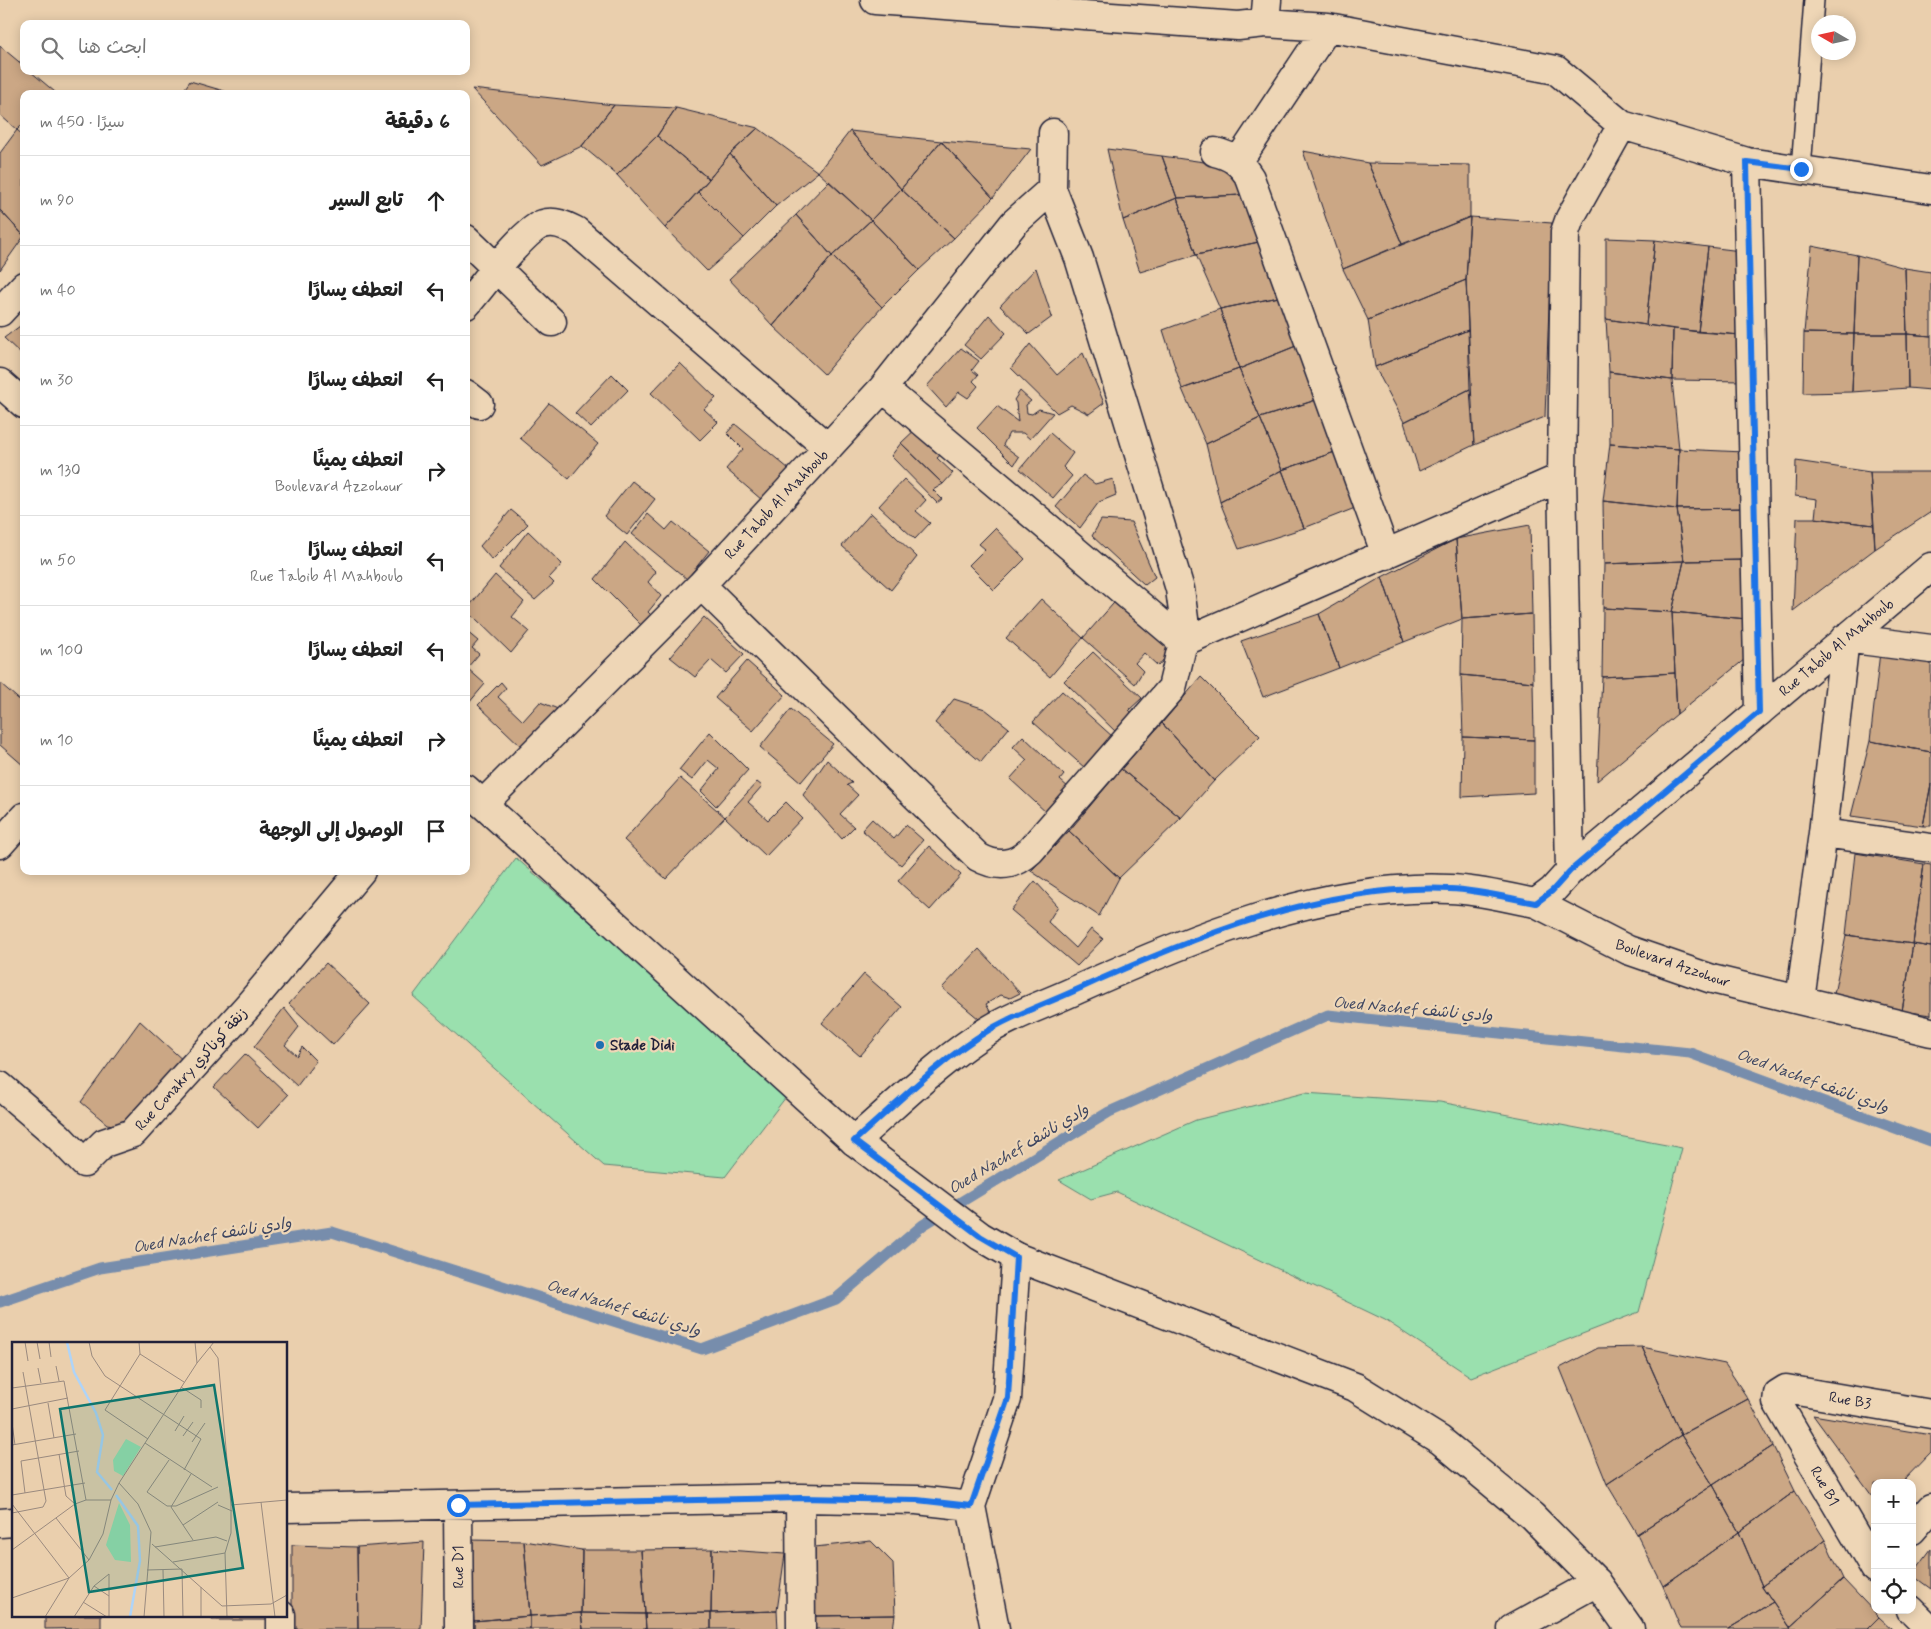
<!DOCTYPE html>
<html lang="ar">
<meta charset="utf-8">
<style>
:root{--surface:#fff;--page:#f2f2f2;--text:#222;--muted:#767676;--line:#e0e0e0}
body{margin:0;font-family:Mynerve,"Playpen Sans Arabic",sans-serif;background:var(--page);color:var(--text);direction:rtl}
.controls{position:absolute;right:15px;bottom:15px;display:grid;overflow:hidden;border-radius:10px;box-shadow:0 2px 12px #0003}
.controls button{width:45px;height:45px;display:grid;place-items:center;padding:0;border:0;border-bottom:1px solid var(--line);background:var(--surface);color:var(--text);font:25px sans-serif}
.compass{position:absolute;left:1811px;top:15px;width:45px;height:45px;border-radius:50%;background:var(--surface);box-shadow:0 2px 12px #0003;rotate:279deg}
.stop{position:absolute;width:15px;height:15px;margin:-11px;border:4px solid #1a73e8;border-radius:50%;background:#fff}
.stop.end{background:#1a73e8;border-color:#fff;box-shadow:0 1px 5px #0008}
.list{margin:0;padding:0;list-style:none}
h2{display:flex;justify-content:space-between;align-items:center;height:65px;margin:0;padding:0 20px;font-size:21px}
h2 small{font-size:16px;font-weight:400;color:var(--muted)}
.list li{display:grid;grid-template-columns:32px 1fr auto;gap:15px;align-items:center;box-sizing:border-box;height:90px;padding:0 20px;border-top:1px solid var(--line)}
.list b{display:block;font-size:19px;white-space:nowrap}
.list p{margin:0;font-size:16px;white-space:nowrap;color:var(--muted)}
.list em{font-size:16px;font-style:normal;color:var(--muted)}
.icon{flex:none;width:28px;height:28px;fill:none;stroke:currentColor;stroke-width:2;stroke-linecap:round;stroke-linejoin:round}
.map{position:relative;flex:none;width:1931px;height:1629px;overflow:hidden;direction:ltr}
.search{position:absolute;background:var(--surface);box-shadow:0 2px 12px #0003;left:20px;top:20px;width:450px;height:55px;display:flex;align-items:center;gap:12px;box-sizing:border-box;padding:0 18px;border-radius:10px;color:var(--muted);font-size:19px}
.panel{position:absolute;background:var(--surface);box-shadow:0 2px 12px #0003;left:20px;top:90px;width:450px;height:785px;border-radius:10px;direction:rtl}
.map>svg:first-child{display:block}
</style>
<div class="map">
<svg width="1931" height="1629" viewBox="0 0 1931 1629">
<rect width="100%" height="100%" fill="#eacfad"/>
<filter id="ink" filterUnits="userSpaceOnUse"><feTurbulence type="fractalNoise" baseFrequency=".02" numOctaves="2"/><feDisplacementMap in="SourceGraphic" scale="10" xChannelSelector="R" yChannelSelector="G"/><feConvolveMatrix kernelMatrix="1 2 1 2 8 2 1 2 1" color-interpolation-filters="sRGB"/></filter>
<g filter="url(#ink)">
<path fill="#9ae0ae" stroke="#5e8174" d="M516 858 789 1093 725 1177 604 1166 413 996Z
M1304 1093 1440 1102 1682 1148 1639 1312 1471 1377 1385 1320 1117 1192 1091 1199 1059 1180 1196 1120Z"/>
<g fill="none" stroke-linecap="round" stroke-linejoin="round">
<path stroke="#778dac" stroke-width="11" d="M0 1302 100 1268 332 1232 702 1349 836 1299 923 1225 1109 1112 1328 1015 1690 1053 1931 1141"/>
</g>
<path fill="#cba785" stroke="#22223b" d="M0 46 24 66V71H30L55 92 53 94H24V123L17 130 0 115Z
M190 81 234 94H181Z
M472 89 614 105 582 146 542 165Z
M614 105 676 108 657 136 617 175 582 146Z
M676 108 758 128 730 154 709 179 657 136Z
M758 128 818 172 776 206 730 154Z
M17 130 24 136V236L0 210V153Z
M850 131 901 189 871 220 818 172Z
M850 131 941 141 901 189Z
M657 136 709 179 665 228 617 175Z
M941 141 1031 149 993 198Z
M941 141 993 198 954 238 901 189Z
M1107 149 1162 156 1177 198 1123 220Z
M1303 151 1368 163 1402 244 1343 269Z
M730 154 776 206 744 238 698 192Z
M1162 156 1232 166 1242 195 1177 198Z
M1368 163 1470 165V217L1402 244Z
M829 181 871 220 832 256 796 215Z
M901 189 954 238 919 270 871 220Z
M698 192 744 238 707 271 665 228Z
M1242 195 1259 242 1196 255 1177 198Z
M1177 198 1196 255 1140 272 1123 220Z
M0 210 24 236 0 270Z
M796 215 832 256 773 326 729 279Z
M1470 217 1466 280 1368 320 1343 269Z
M1470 217 1552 223 1545 417 1474 445 1466 280Z
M871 220 919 270 882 307 832 256Z
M1606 238 1655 240 1646 325 1606 319Z
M1655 240 1708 247 1698 332 1646 325Z
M1259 242 1279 297 1220 309 1196 255Z
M1812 246 1857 255 1854 334 1804 333Z
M1708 247 1749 252 1741 335 1698 332Z
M1857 255 1905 268 1907 334H1854Z
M832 256 882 307 824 374 773 326Z
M1036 268 1052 317 1029 334 1000 306Z
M1905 268 1931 272V336L1907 334Z
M1466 280 1468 330 1375 367 1368 320Z
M1279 297 1296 346 1239 369 1220 309Z
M1220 309 1239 369 1182 389 1163 330Z
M989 315 1006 333 981 359 964 345Z
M1606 319 1673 329 1672 380 1609 372Z
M24 323V357L4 338Z
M1673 329 1741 335 1745 381 1672 380Z
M1468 330 1470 389 1404 422 1375 367Z
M1804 333 1854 334 1852 392 1803 393Z
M1854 334H1907L1908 388 1852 392Z
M1907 334 1931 336V390L1908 388Z
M1030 344 1057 375 1083 353 1104 403 1089 414 1071 405 1057 413 1011 368Z
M1296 346 1316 400 1260 418 1239 369Z
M961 348 979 361 972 370 978 375 973 381 978 386 968 398 959 392 946 407 927 386Z
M680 363 716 398 704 409 718 422 700 440 651 393Z
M1239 369 1260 418 1206 444 1182 389Z
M1609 372 1672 380 1679 449 1610 444Z
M612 374 628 390 591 428 575 413Z
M1470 389 1474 445 1419 471 1404 422Z
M1020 391 1031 401 1026 405 1027 413 1032 414 1039 409 1053 413 1030 439 1023 433H1009L1003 445 1019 457 1014 465 977 428 997 406 1018 422 1016 403 1014 400Z
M1316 400 1335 452 1282 470 1260 418Z
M549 403 598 444 569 479 520 438Z
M1260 418 1282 470 1220 502 1206 444Z
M735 424 789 469 762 500 726 469 743 449 727 433Z
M920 425 945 451 937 458 953 473 943 484 901 443Z
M1050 433 1073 453 1063 467 1072 476 1053 498 1020 469Z
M901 443 943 484 933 490 942 499 937 503 891 456Z
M1610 444 1679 449 1677 509 1603 501Z
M1679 449 1744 452 1750 508 1677 509Z
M1335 452 1355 508 1304 528 1282 470Z
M1796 461 1870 472 1874 525 1815 518 1817 499 1795 496Z
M1282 470 1304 528 1239 549 1220 502Z
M1870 472H1931V512L1875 549Z
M1083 475 1095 484 1113 479 1116 495 1099 502 1080 528 1056 507Z
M904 479 926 500 916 511 930 523 915 539 879 506Z
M632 481 655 499 627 535 604 516Z
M1603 501 1677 509 1684 561 1604 564Z
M1750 508 1746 560 1684 561 1677 509Z
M511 510 528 524 492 560 480 546Z
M871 513 917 557 891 590 842 546Z
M648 514 666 530 673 522 709 551 687 579 632 534Z
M1797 518H1815L1874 525 1875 549 1793 611Z
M1101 520 1131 522 1155 577 1145 585 1092 536Z
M1530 525 1532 614 1462 619 1456 539Z
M995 528 1025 559 994 590 969 565 985 549 979 544Z
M528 531 562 564 549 578 554 583 535 600 499 568Z
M1456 539 1462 619 1404 642 1382 577Z
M625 542 656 572 648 582 661 596 648 612 652 616 643 627 595 579Z
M1746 560 1747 619 1672 612 1684 561Z
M1684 561 1672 612 1603 608 1604 564Z
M495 575 524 602 512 617 529 631 511 653 474 617 466 614V610Z
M1382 577 1404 642 1339 668 1319 614Z
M1120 596 1176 645 1158 666 1144 653 1135 663 1143 671 1135 684 1083 638Z
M1041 599 1083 638 1050 677 1006 638Z
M1603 608 1672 612 1675 673 1602 677Z
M1672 612 1747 619 1750 655 1677 714Z
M1319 614 1339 668 1263 697 1241 641Z
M1532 614 1533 682 1461 675 1462 619Z
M704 617 744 654 726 673 711 660 695 677 670 657Z
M466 631 478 641 472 648 479 654 467 668 485 684 468 704 466 702Z
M1093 652 1142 698 1129 710 1139 719 1121 737 1064 681Z
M1880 652 1931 662V752L1870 741Z
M747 661 785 695 753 731 715 698Z
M1675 673 1677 714 1597 781 1602 677Z
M1461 675 1533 682 1534 740 1463 737Z
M1201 677 1260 736 1214 781 1162 723Z
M501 682 506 688 498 697 523 721 540 702 558 709 524 749 478 705Z
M0 683 24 704V766L0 745Z
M1062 691 1113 737 1085 768 1033 722Z
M954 699 985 709 1009 728 981 762 935 723Z
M791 709 833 744 801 782 760 747Z
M1162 723 1214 781 1181 818 1121 769Z
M710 732 748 770 716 806 701 791 719 769 708 760 692 780 679 770Z
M1023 736 1064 775 1060 780 1070 789 1048 814 1010 779 1027 760 1013 747Z
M1463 737 1534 740V793L1462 797Z
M1870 741 1931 752V784L1923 826 1851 816Z
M827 760 852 783 847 785 858 795 840 814 854 827 842 839 803 795Z
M1121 769 1181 818 1119 878 1069 831Z
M680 778 725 817 666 879 624 840Z
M757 782 762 786 748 802 768 820 786 802 802 818 766 856 725 817Z
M1931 784V826H1923Z
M872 819 894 839 906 825 923 840 901 865 862 830Z
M1069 831 1119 878 1099 916 1031 871Z
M929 846 961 875 930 910 898 881Z
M1855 853 1924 864 1913 944 1846 935Z
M1924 864 1931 865V947L1913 944Z
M1035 881 1058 906 1048 922 1076 948 1091 929 1103 939 1077 966 1011 910Z
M1846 935 1913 944 1902 1011 1833 999Z
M1913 944 1931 947V1015L1902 1011Z
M979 949 1020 993 1010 998 1001 995 986 1004 991 1013 979 1019 942 988Z
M326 963 370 1004 333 1045 289 1004Z
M864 974 902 1007 860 1056 822 1023Z
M284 1008 299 1027 285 1045 297 1056 302 1047 316 1061 297 1086 254 1047Z
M140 1021 186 1063 127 1127 107 1124 81 1102Z
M245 1054 288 1095 258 1128 214 1087Z
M1642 1347 1681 1435 1607 1484 1560 1368 1598 1348Z
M1642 1347 1725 1364 1748 1399 1681 1435Z
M1748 1399 1773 1446 1713 1485 1681 1435Z
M1813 1415 1931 1435V1452L1901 1483H1875V1500Z
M1681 1435 1713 1485 1637 1534 1607 1484Z
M1773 1446 1795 1491 1739 1532 1713 1485Z
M1713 1485 1739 1532 1663 1586 1637 1534Z
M1795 1491 1825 1540 1762 1586 1739 1532Z
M1739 1532 1762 1586 1773 1602 1728 1629H1681L1663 1586Z
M469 1540 524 1541 530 1616 474 1621Z
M1825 1540 1843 1579 1790 1627 1762 1586Z
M524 1541 582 1550 581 1613 530 1616Z
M871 1541 893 1563 895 1615 815 1616V1547Z
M424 1542 421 1629H358L357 1547Z
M292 1545 357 1547 358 1629H292Z
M712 1549 785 1554 777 1611 711 1613Z
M712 1549 711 1613 645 1614 641 1550Z
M1931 1549V1589L1912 1575Z
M582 1550H641L645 1614 581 1613Z
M1843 1579 1879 1617 1867 1629H1791L1790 1627Z
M1773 1602 1791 1629H1728Z
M777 1611 778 1629H711V1613Z
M581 1613 583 1629H530V1616Z
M581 1613 645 1614 646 1629H583Z
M711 1613V1629H646L645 1614Z
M45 1615H101V1628L45 1629Z
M212 1615H269V1620H212Z
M895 1615 893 1629H815V1616Z
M530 1616V1629H474V1621Z
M1879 1617 1892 1629H1867Z"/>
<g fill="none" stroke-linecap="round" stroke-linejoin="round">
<g stroke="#22223b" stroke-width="22">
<path id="service" d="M1801 169 1814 0"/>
</g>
<g stroke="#22223b" stroke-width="31">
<path id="minor" d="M875 0 1238 26 1265 23
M1267 0 1265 23 1328 27 1556 70 1622 125 1747 162 1931 189
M1215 152C1232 156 1241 163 1250 178L1386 555
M1238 162 1328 27
M1747 162 1759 712
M466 239 552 322
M466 305C482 287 523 230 543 224 555 220 566 226 576 231L828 448
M0 312 24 286
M883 388 1183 642
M466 394 479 404
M701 585 978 857C998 868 1014 866 1030 851L1172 688 1183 642 1184 619 1180 589 1079 258 1052 189 1053 133
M1183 642 1562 477
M483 804 701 585 883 388 1014 223 1052 189
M1823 833 1931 848
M0 844 24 817
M1570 871 1562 477 1565 232 1570 218 1622 125
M1536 903 1628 950 1712 979 1931 1032
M1800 1000 1823 833 1845 638 1931 649
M0 1086 58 1136 84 1163 104 1143 133 1133 248 1006 361 871
M800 1498 801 1629
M458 1505 459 1629
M286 1508 800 1498 917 1500 971 1506
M0 1523 14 1522
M1912 1530 1931 1508
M1875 1569 1777 1402 1778 1394 1786 1389 1931 1414
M1911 1610 1930 1629
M281 1615V1629
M995 1629 971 1506 1007 1399 1016 1257
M1512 1629 1597 1582"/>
</g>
<g stroke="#22223b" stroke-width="31">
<path id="tertiary" d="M854 1141C898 1103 940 1060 989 1030 1015 1014 1046 1004 1074 991 1188 939 1323 883 1450 889 1479 890 1508 898 1536 903L1552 891 1570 871 1931 567"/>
</g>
<g stroke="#22223b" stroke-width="31">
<path id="secondary" d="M0 383 24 404
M466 789 854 1141 980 1236 1016 1257 1355 1387 1440 1440 1532 1516 1597 1582 1630 1629"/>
</g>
<use href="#service" stroke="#eed6b6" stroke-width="19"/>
<use href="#minor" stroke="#eed6b6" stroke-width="28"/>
<use href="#tertiary" stroke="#eed6b6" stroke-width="28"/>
<use href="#secondary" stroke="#eed6b6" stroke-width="28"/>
</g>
</g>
<g fill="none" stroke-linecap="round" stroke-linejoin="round" filter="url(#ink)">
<path stroke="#1a73e8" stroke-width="6" d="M458 1505 800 1498 917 1500 971 1506 1008 1398 1016 1257 980 1236 854 1141C897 1103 940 1060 989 1030 1015 1014 1046 1004 1074 991 1188 939 1323 883 1450 889 1479 890 1508 898 1536 903L1552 891 1570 871 1759 712 1747 162 1801 169"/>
</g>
<circle fill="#1f6fb2" stroke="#eed6b6" stroke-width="2" cx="600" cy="1045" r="5"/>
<g text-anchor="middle" stroke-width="4.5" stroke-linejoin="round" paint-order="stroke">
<g font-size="15" fill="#22223b" stroke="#eed6b6">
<text transform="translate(776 504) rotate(-47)" y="5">Rue Tabib Al Mahboub</text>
<text transform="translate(1836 647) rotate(-40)" y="5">Rue Tabib Al Mahboub</text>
<text transform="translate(1673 963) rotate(19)" y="5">Boulevard Azzohour</text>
<text transform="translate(191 1069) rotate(-48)" y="5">Rue Conakry زنقة كوناكري</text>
<text transform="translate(1850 1400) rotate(10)" y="5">Rue B3</text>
<text transform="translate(1825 1486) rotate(60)" y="5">Rue B1</text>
<text transform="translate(458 1567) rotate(-91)" y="5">Rue D1</text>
</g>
<g font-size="15" font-weight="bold" fill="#22223b" stroke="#eed6b6" text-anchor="start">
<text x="610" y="1050">Stade Didi</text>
</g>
<g font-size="16" font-style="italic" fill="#3e4661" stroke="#eed6b6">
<text transform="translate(1413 1008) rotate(5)" y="6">Oued Nachef وادي ناشف</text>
<text transform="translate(1813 1080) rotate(20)" y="6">Oued Nachef وادي ناشف</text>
<text transform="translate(1018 1148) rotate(-31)" y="6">Oued Nachef وادي ناشف</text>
<text transform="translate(212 1234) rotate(-9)" y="6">Oued Nachef وادي ناشف</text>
<text transform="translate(624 1307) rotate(17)" y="6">Oued Nachef وادي ناشف</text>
</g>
</g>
<g transform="translate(12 1342)">
<rect width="275" height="275" fill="#eacfad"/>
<path d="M114 97 129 105 111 134 102 129 101 118ZM107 161 118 183 119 220 103 218 94 203Z" fill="#9ae0ae"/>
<path fill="none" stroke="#afd4f8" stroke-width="2.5" d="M55 0 62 30 84 71 91 93 85 130 100 148M104 153 126 184 128 219 118 275"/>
<path fill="none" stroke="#9a8a7f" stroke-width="1" d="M13 0 16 19M25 0 28 17M37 0 39 15M77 0 80 14 93 34 189 97 172 128M127 0 128 12 93 68 136 97M183 0 185 21M198 5 206 16 219 163M128 12 172 40M44 24 47 39M26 26 29 41M169 45 189 58V66M0 46 52 39 74 158M36 61 42 96M0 67 56 56M0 81 3 103M163 89 172 74M171 94 181 80M180 100 193 81M133 101 200 145M0 103 64 92M47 112 54 154 63 162M157 118 135 150 155 164H164L206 145M107 141 126 162 139 190 132 275M13 151 9 119 67 109M0 153 73 141M249 160 263 275M0 162 57 236M206 163 220 169M159 165 181 198M159 165 179 132M0 171 31 165 34 159 11 30M44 176 77 218M171 183 206 160M140 202 210 264 259 262 275 253M143 205 204 195 215 199M0 208 63 162 74 158H99M161 220 213 211M135 228 170 227 171 275M151 228 152 275M82 244 97 254M189 245V275M0 256 57 236 77 218 91 192 99 158 107 141 185 21 202 0M71 260 95 275M33 275 57 236M62 275 82 244 97 232V275M215 275 213 211 219 191V163L275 158"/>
<path fill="#0f766e" fill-opacity="0.15" stroke="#0f766e" stroke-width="2.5" d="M202 43 231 226 77 250 48 67Z"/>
<rect width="275" height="275" fill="none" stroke="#22223b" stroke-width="2.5"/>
</g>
</svg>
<div class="controls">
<button>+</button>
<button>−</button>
<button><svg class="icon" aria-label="locate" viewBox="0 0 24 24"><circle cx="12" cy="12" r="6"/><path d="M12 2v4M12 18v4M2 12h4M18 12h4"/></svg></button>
</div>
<svg class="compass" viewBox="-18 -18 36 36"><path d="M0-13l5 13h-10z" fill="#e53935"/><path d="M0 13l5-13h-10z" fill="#767676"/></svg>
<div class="stop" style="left:458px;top:1505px"></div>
<div class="stop end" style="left:1801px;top:169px"></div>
<div class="search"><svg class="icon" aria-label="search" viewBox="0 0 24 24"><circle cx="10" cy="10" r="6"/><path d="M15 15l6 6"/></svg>ابحث هنا</div>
<section class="panel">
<h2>6 دقيقة<small>سيرًا · 450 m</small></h2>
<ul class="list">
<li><svg class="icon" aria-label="ahead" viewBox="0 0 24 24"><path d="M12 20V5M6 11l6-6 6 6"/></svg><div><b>تابع السير</b></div><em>90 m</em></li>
<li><svg class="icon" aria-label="left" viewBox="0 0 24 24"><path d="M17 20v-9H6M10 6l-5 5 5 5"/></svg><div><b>انعطف يسارًا</b></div><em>40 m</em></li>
<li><svg class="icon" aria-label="left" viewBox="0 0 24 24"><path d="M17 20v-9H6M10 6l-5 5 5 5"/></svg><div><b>انعطف يسارًا</b></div><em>30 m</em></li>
<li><svg class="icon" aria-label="right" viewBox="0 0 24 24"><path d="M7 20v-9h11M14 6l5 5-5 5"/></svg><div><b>انعطف يمينًا</b><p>Boulevard Azzohour</p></div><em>130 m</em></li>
<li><svg class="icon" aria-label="left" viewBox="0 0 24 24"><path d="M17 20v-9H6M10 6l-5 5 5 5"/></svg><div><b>انعطف يسارًا</b><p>Rue Tabib Al Mahboub</p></div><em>50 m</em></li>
<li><svg class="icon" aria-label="left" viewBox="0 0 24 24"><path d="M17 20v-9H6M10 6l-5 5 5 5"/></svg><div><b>انعطف يسارًا</b></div><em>100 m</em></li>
<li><svg class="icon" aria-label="right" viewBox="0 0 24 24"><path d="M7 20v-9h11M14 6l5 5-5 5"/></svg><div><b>انعطف يمينًا</b></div><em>10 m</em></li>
<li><svg class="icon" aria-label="arrive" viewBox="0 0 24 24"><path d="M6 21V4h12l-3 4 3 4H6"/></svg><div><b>الوصول إلى الوجهة</b></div></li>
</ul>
</section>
</div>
